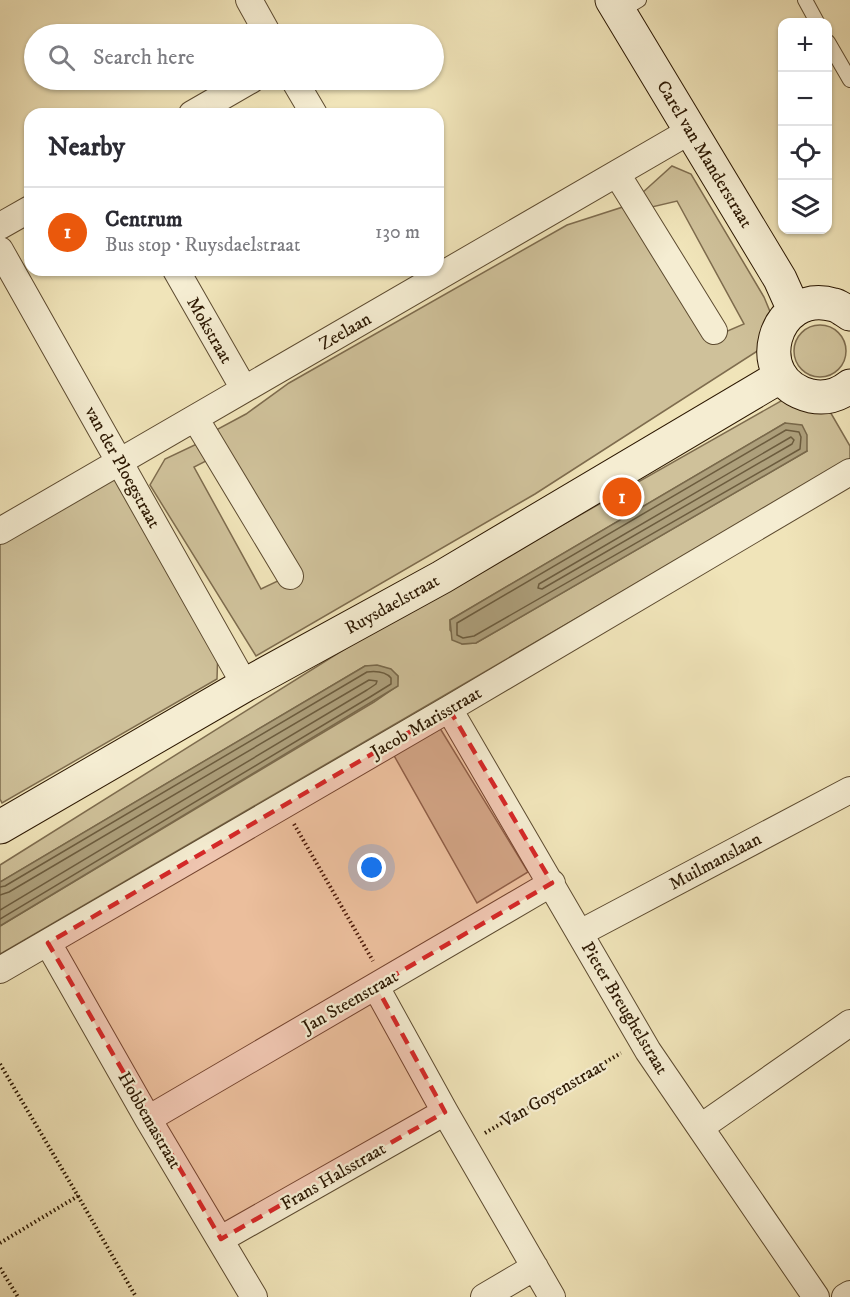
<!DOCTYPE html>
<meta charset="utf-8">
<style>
:root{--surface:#fff;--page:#f2f2f3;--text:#2b2b33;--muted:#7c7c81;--line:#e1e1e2;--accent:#ea580c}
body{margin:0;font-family:"IM FELL DW Pica",serif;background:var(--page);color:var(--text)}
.controls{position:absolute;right:18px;top:18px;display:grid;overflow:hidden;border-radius:12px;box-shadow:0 2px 4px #0004}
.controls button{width:54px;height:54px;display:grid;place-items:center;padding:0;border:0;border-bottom:2px solid var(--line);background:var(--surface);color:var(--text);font:30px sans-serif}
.you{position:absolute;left:372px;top:868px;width:21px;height:21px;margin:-15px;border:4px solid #fff;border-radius:50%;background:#1a73e8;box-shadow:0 0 0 9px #1a73e833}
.badge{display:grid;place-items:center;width:39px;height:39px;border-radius:50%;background:var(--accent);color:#fff;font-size:20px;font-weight:700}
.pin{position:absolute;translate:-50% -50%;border:3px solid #fff;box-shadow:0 2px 6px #0006}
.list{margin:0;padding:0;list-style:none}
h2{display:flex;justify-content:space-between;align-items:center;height:78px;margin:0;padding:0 24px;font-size:26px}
h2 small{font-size:20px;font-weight:400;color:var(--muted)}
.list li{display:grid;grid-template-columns:39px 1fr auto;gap:18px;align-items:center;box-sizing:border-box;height:90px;padding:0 24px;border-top:2px solid var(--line)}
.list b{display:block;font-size:22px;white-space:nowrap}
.list p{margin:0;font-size:20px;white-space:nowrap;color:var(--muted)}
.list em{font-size:20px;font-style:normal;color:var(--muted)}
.icon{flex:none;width:33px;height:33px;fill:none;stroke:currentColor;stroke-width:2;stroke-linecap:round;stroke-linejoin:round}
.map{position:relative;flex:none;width:850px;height:1297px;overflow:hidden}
.search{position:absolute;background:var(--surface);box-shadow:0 2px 4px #0004;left:24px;top:24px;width:420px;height:66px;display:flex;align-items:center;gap:15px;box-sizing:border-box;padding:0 21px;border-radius:33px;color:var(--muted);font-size:22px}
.panel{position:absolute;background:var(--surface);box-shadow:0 2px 4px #0004;left:24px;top:108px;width:420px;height:168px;border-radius:18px}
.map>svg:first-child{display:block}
</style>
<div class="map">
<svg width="850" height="1297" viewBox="0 0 850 1297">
<rect width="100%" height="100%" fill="#f0e4b9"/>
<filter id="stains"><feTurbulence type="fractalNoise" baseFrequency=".00333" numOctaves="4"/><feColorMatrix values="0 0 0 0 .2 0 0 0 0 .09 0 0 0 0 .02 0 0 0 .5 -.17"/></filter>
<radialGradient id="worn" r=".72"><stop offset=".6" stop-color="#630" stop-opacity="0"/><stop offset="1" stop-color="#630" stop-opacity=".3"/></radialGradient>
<path fill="#cfc19a" stroke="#7e6c4e" stroke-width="1.5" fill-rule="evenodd" d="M672 166 691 174 764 297 771 314 764 323 759 350 535 494 256 656 150 485 165 459 201 442 210 459 194 467 261 589 280 580 216 430 246 414 289 383 567 225 626 206 709 339 744 324 677 201 652 207 642 193Z
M794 351a26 26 0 1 1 52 0a26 26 0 1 1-52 0Z
M788 397 825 403 850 446V459L0 954V926L374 702 397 686 398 676C388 666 378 665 365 666L0 882V865L356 642ZM785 423 807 451 476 643 462 644 450 630V620Z
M106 476 119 481 218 647 217 679 2 803 0 799V538Z
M438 725 528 872 477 903 392 752Z"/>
<path fill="#ad9f7b" stroke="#79694b" stroke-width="1.5" d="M785 423 802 425 807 435V451L476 643 462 644 452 640 450 620Z
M377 665 391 669 398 676V686L0 926V882L365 666Z"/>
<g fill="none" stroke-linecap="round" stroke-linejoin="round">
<path stroke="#6c5c3e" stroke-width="1.5" d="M786 430 799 432 801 437 800 449 474 636 463 638 457 635V623Z
M791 437 794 440 792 444 542 589 538 588 539 584Z
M0 887 5 886 367 672C375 671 385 671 391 678V684L370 697 0 919
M0 895 9 892 369 680 377 681 376 684 367 690 0 910"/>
<g stroke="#5d4b30" stroke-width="16">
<path id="lane" d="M805 0 817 22
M619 12 639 0
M828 42 850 80"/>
</g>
<g stroke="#5d4b30" stroke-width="28">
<path id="street" d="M249 0 268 34
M294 80 314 114
M192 114 251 80
M617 174 714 331
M0 226 30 209
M0 250 245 685
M176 270 244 389
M195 418 290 576
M0 531 690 131
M449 709 648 1051 816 1297
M580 933 850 790
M48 943 148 1119 254 1297
M0 970 449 709 850 472
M376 987 445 1112 552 1297
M148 1119 552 883
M701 1127 850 1023
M221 1239 445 1112
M484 1297 535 1267
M845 1297 850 1294"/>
</g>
<g stroke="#2c1802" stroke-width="35">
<path id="secondary" d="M612 0 780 279 794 310
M850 314C845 311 839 306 834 305 773 287 747 381 811 396 826 399 839 395 850 386
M0 827 245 685 442 577 781 376"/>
</g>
<path stroke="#2c1802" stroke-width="4" stroke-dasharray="1.5 3" stroke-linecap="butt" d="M294 824 373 961
M0 1064 78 1196 0 1243
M485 1133 621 1053
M78 1196 136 1297
M0 1268 18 1297"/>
<use href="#lane" stroke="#f5edd2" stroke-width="14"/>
<use href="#street" stroke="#f5edd2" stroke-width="26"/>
<use href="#secondary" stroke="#f5edd2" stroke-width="33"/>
</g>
<path fill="#d62828" fill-opacity="0.2" stroke="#d62828" stroke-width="4.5" stroke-dasharray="12 8" stroke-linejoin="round" d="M449 709 552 883 376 986 445 1112 221 1239 48 943Z"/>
<g text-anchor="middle" stroke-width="4.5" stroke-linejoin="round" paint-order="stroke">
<g font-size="18" fill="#2c1802" stroke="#f5edd2">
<text transform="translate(705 154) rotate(59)" y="6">Carel van Manderstraat</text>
<text transform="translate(210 330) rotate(60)" y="6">Mokstraat</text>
<text transform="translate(345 331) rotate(-30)" y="6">Zeelaan</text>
<text transform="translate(123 467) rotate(61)" y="6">van der Ploegstraat</text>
<text transform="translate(392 604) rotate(-29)" y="6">Ruysdaelstraat</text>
<text transform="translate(426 722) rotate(-30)" y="6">Jacob Marisstraat</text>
<text transform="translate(715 861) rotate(-28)" y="6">Muilmanslaan</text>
<text transform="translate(350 1001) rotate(-30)" y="6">Jan Steenstraat</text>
<text transform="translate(625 1008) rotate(59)" y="6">Pieter Breughelstraat</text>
<text transform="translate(553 1093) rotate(-30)" y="6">Van Goyenstraat</text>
<text transform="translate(150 1120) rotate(60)" y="6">Hobbemastraat</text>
<text transform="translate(333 1176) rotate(-30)" y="6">Frans Halsstraat</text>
</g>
</g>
<rect width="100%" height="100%" filter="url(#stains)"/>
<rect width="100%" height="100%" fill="url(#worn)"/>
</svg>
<div class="controls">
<button>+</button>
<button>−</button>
<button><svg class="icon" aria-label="locate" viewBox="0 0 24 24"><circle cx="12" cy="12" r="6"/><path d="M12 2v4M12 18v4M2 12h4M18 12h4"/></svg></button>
<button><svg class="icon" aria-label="layers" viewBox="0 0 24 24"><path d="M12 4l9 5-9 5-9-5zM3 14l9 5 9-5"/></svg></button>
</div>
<div class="you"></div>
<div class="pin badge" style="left:622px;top:497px">1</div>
<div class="search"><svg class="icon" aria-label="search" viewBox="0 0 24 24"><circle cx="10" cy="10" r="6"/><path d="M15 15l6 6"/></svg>Search here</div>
<section class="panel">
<h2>Nearby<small></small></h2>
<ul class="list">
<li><span class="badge">1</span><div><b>Centrum</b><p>Bus stop · Ruysdaelstraat</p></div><em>130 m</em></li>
</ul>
</section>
</div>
